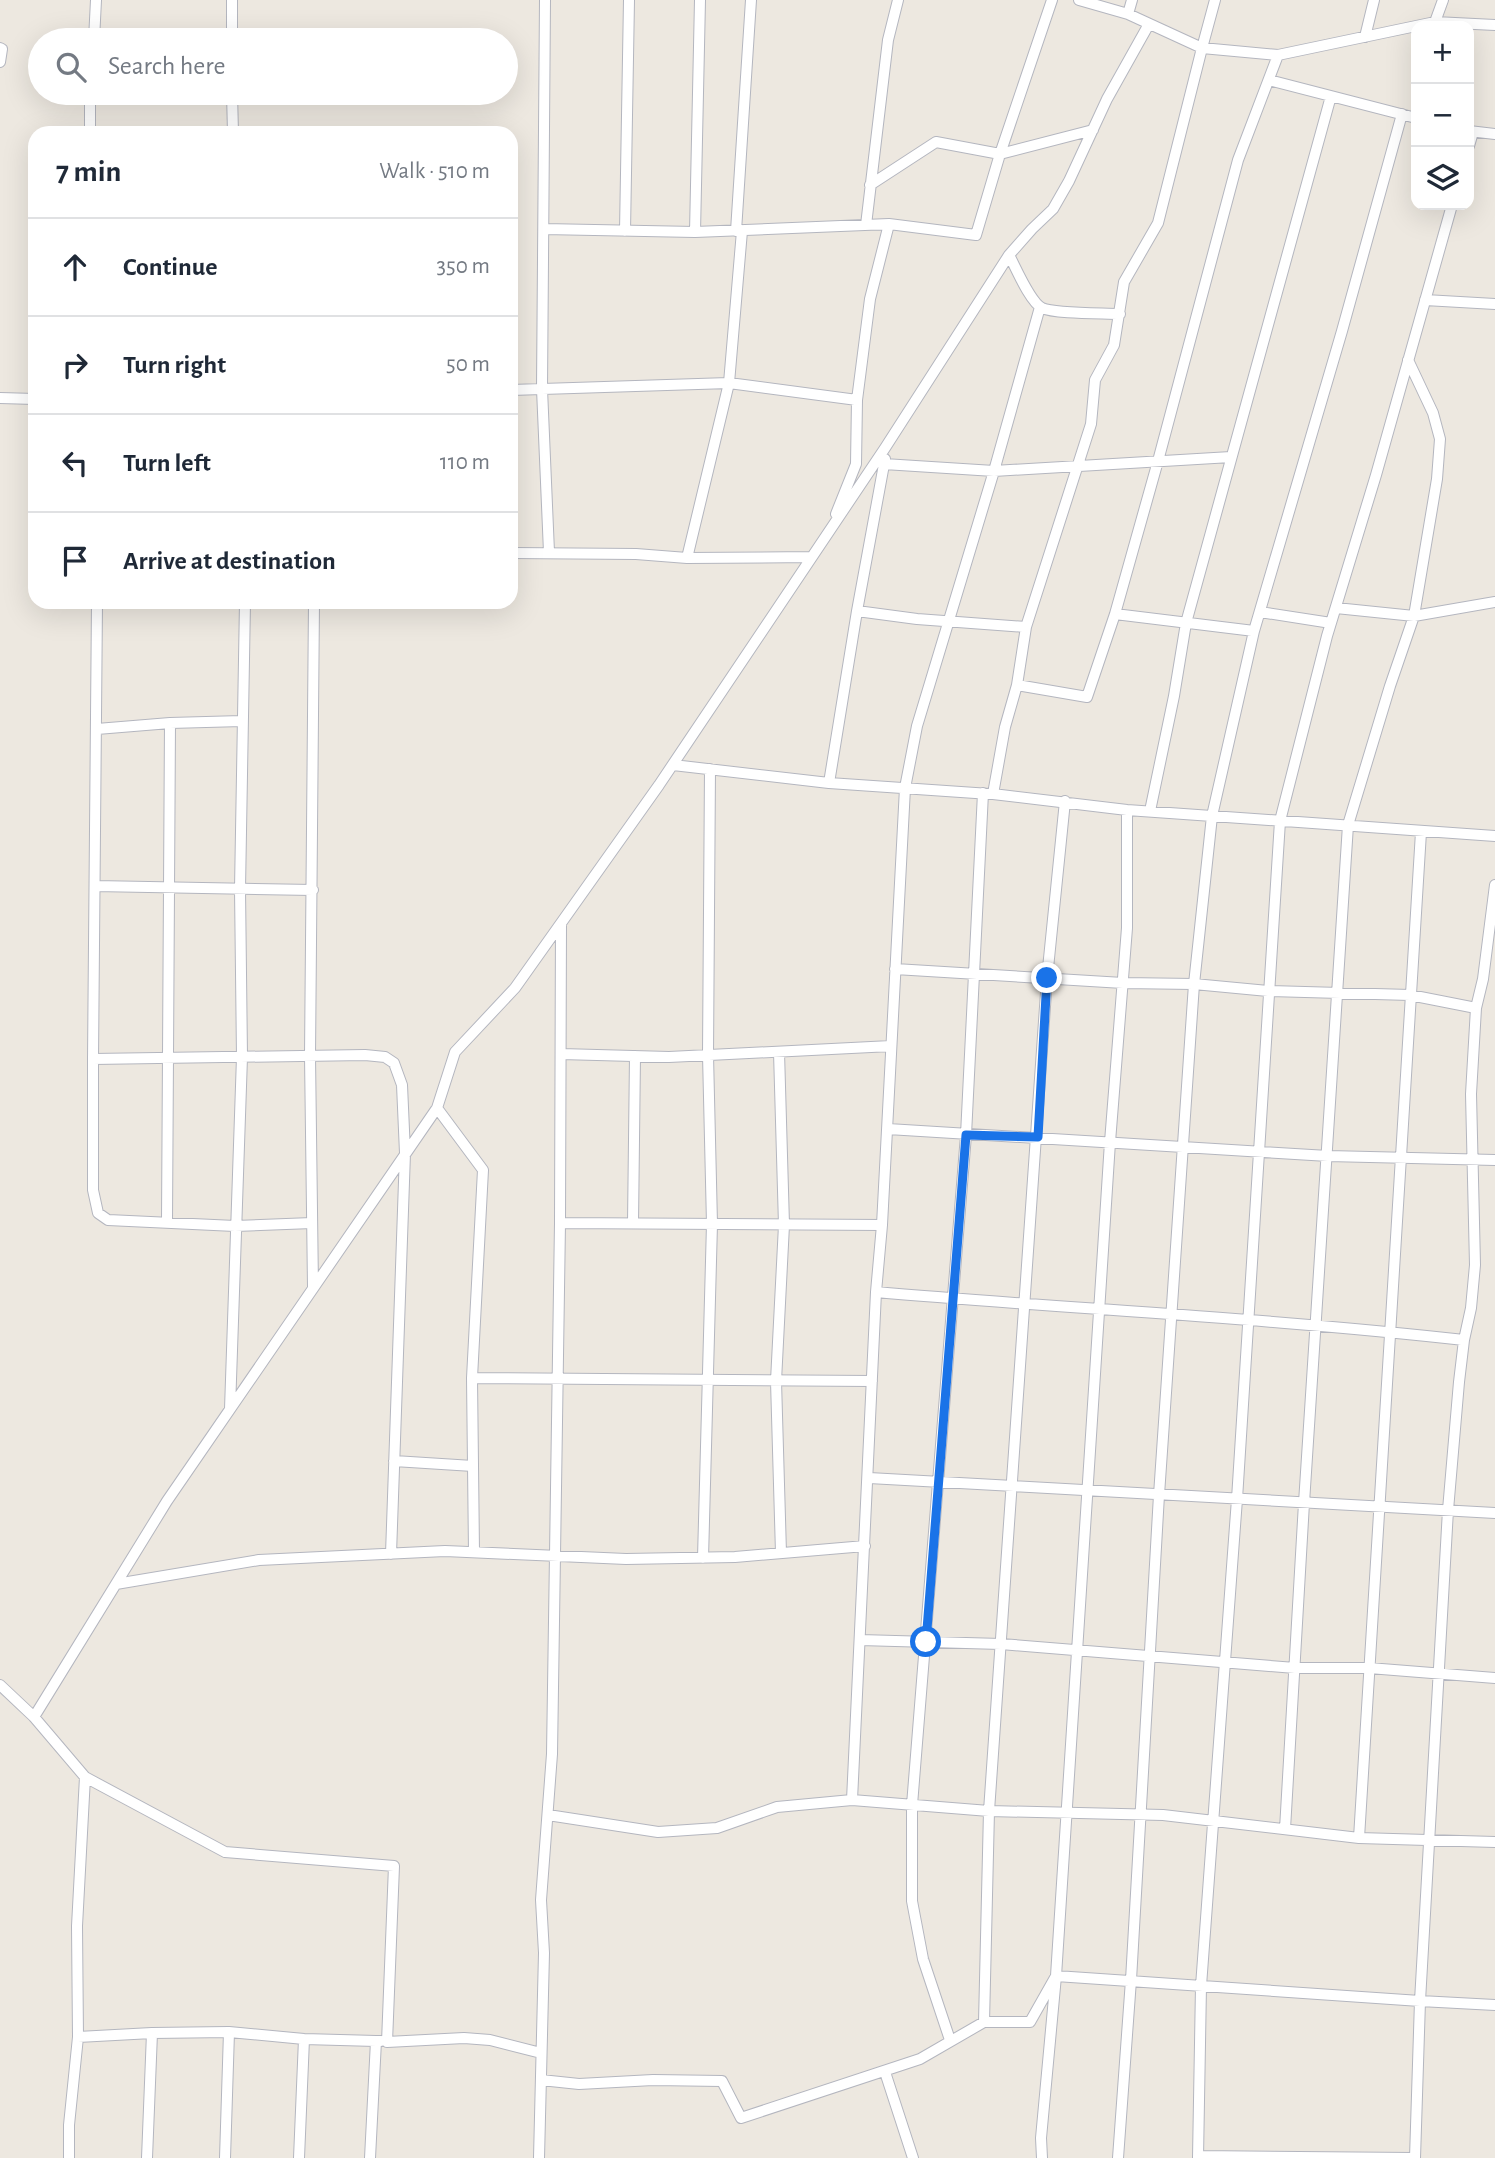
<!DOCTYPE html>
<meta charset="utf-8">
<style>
:root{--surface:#fff;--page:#f2f2f3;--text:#1f2937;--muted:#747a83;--line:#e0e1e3}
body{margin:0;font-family:"Alegreya Sans",sans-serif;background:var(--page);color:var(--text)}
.controls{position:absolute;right:21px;top:21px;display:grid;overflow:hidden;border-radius:14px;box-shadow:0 7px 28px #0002}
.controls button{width:63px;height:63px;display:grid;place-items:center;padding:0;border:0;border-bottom:2px solid var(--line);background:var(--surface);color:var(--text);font:35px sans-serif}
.stop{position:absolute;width:21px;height:21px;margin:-16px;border:5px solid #1a73e8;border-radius:50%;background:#fff}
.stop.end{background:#1a73e8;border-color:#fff;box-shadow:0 2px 7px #0008}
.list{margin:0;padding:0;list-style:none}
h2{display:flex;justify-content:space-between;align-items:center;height:91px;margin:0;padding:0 28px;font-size:30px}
h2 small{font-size:23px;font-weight:400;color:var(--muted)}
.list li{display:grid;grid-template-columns:46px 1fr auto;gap:21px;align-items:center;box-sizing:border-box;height:98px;padding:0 28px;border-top:2px solid var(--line)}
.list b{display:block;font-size:26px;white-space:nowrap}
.list em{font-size:23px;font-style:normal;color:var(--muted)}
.icon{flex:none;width:38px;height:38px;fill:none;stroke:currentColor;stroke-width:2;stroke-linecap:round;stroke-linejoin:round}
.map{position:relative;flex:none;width:1495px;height:2158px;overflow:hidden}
.search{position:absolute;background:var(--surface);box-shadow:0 7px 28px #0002;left:28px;top:28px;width:490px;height:77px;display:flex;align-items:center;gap:18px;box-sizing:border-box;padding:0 24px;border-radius:38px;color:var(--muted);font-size:26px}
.panel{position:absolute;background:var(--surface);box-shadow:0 7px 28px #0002;left:28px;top:126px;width:490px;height:483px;border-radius:21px}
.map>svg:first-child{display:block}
</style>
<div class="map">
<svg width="1495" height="2158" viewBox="0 0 1495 2158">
<rect width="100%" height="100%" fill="#ede8e0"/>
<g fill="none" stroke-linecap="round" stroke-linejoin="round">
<g stroke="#b4b6bf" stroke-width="12">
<path id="minor" d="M232 0V40
M545 0 542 389 549 552
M1079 0 1128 14 1202 48 1158 223 1124 282 1114 345 1095 380 1091 424 1026 627 1017 685 1005 727 993 794 1127 810 1495 836
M1215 0 1202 48 1278 55 1435 22 1495 25
M1128 14 1132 0
M1435 22 1443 0
M1365 37 1374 0
M94 40 96 0
M0 48 2 49 0 62
M1269 80 1416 118
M232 93 233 133
M1469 131 1495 134
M90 133V93
M1469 146 1473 132
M870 185 936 142 1000 154 1052 0
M866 225 888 40 898 0
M544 229 695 232 889 224 976 235 1000 154 1093 130
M625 231 629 0
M736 231 751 0
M695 232 700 0
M1009 255C1016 268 1030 302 1042 308 1055 314 1103 313 1120 314
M1425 300 1495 304
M511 390 729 383 857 400
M0 398 35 399
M884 464 994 471 1231 457
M836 514 856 464 857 400 870 299 889 224
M511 553 636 554 687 558 812 557
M687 558 729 383 742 231
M97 602 93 1059V1190L98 1213 108 1220 235 1226 312 1223
M1336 608 1414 616 1495 602
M857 611 917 619 1026 627
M1260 612 1331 623
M1115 614 1254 631
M1017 685 1087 697 1115 614 1158 461 1238 160 1278 55
M97 729 170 723 242 721
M673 765 829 783 990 794
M829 783 857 611 885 459
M1150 811 1174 696 1186 623 1331 96
M95 886 313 890
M895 969 1123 983 1194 984 1268 991 1410 995 1476 1008
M779 1052 784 1225 776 1381 781 1553
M561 1054 669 1057 891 1046
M93 1059 365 1055 385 1057 394 1063 402 1085 405 1153 391 1554
M437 1108 483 1170 472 1378 474 1552
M888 1129 1328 1156 1495 1160
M167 1222 170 723
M560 1223 882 1225
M633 1223 635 1056
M313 1287 310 1056 314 602
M876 1292C1072 1309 1268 1318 1464 1340
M472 1378 872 1381
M230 1409 242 1057 240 889 245 602
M394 1461 473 1466
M869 1478 1495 1513
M703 1558 712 1224 708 1055 710 769
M116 1584 259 1560 445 1551 626 1559 735 1557 865 1546
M860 1640 1001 1644 1295 1668H1369L1495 1678
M0 1685 34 1717 85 1777 225 1852 394 1866 387 2042 464 2038 490 2040 541 2053
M34 1717 167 1501 437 1108 455 1052 515 988 659 785 885 448 1009 255 1032 229 1053 209 1069 181 1107 99 1149 24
M852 1800 876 1292 882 1225 905 788 917 726 994 471 1040 307
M548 1815 658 1832 717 1828 777 1807 852 1800 989 1811 1163 1815 1359 1838 1495 1842
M1285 1829 1304 1503 1348 825 1390 686 1414 616 1437 479 1440 439 1433 413 1408 360
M1359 1838 1421 832
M984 2022 989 1811 1047 978 1065 801
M78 2037 152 2033 229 2032 304 2039 376 2041
M950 2040 923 1959 912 1901V1805L966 1135 983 793
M885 2072 913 2158
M541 2080 579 2084 653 2080 722 2081 741 2118 920 2059 984 2022H1030L1056 1976 1420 2001 1495 2005
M1198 2156 1413 2158
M69 2158V2125L78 2037 77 1926 85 1777
M147 2158 152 2033
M225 2158 229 2032
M299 2158 304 2039
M370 2158 376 2041H381
M539 2158 544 1953 541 1900 552 1754 560 1223 561 924
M1042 2158 1041 2138 1056 1976 1110 1142 1127 928V810
M1118 2158 1131 1980 1159 1495 1194 984 1212 816 1254 631 1342 331 1402 114
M1198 2158 1201 1986 1237 1499 1280 821 1327 636 1376 475 1452 205
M1415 2158 1420 2001 1448 1510 1459 1382 1464 1340 1471 1308 1475 1265 1471 1094 1476 1008 1483 979 1495 885"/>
</g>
<use href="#minor" stroke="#fff" stroke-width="10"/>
</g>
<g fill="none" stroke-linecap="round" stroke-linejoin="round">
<path stroke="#1a73e8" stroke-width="9" d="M926 1642 966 1135 1038 1137 1047 978"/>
</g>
</svg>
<div class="controls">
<button>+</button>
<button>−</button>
<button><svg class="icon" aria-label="layers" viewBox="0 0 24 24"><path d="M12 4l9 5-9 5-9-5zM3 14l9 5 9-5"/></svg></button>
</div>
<div class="stop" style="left:926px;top:1642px"></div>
<div class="stop end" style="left:1047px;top:978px"></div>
<div class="search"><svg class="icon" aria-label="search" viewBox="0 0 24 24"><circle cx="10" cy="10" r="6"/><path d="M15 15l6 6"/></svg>Search here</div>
<section class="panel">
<h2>7 min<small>Walk · 510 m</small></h2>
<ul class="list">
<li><svg class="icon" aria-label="ahead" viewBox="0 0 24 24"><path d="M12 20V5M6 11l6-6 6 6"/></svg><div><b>Continue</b></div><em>350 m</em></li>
<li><svg class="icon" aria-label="right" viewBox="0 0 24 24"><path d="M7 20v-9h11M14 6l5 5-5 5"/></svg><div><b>Turn right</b></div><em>50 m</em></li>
<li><svg class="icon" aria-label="left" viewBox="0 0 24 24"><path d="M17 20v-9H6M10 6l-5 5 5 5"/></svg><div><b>Turn left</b></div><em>110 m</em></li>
<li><svg class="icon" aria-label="arrive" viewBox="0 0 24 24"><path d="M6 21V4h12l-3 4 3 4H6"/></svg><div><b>Arrive at destination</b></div></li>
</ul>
</section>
</div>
